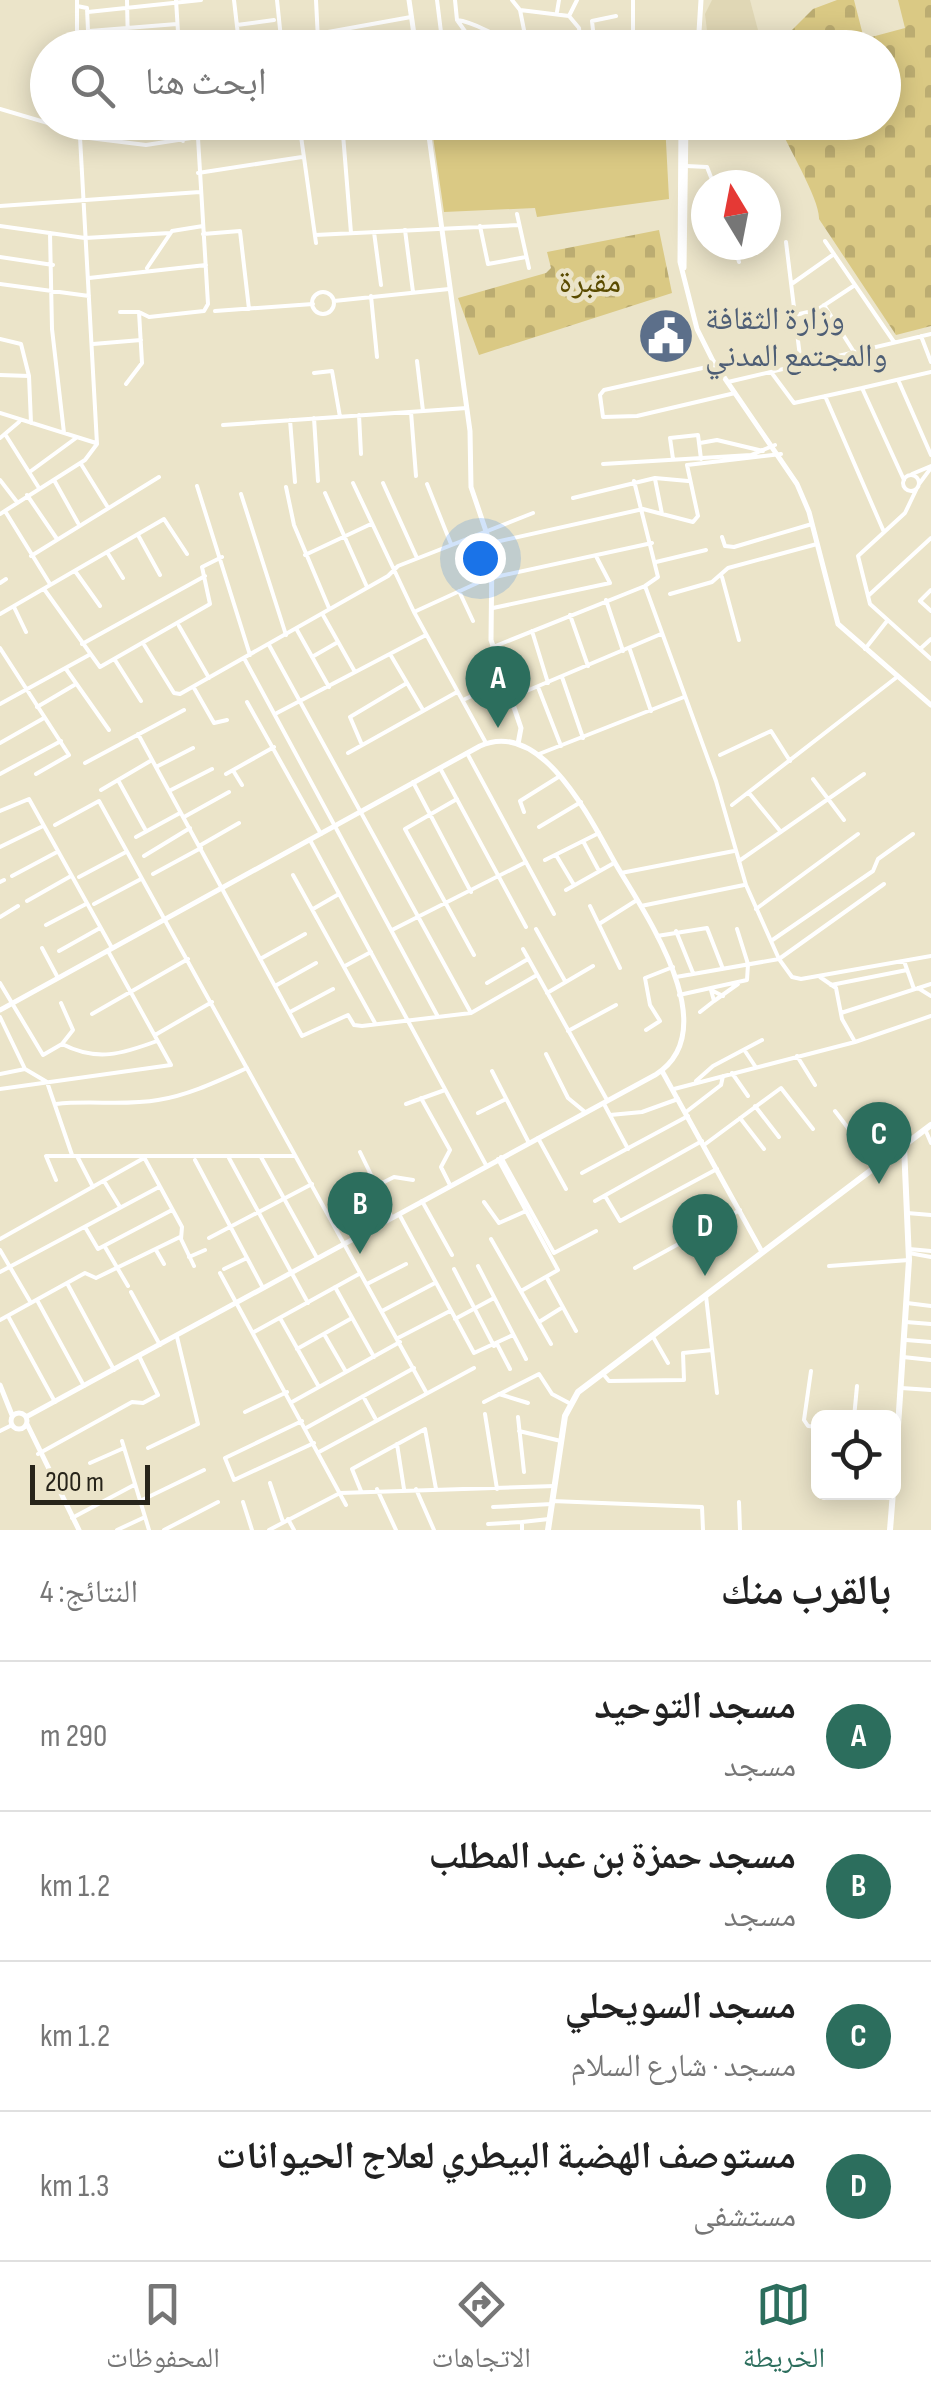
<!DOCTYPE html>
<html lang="ar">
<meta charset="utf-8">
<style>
:root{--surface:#fff;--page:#f2f2f2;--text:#222;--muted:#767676;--line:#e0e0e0;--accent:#2c6e5d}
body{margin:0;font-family:"Sofia Sans Condensed","Noto Naskh Arabic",sans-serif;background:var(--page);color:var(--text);direction:rtl}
.controls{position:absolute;right:30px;bottom:30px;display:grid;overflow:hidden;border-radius:15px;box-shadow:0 5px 25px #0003}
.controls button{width:90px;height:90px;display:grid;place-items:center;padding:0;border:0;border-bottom:2px solid var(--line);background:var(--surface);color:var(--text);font:50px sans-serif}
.compass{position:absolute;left:691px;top:170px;width:90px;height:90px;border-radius:50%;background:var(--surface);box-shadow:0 5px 25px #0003;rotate:350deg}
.scale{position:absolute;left:30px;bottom:25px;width:120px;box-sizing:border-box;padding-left:10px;border:5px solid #27241a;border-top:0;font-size:28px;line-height:35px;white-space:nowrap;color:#27241a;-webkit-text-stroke:8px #ebe4c9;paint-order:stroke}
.you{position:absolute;left:480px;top:558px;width:35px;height:35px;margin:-25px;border:8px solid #fff;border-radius:50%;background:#1a73e8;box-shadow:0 0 0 15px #1a73e833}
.badge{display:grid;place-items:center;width:65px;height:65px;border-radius:50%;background:var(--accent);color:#fff;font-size:32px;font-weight:700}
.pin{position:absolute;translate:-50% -82px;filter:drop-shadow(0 2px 5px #0008)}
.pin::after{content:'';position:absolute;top:52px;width:35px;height:30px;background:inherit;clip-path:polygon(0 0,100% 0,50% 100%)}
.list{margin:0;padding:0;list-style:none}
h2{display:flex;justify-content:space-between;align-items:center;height:130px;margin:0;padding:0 40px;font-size:42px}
h2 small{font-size:32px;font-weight:400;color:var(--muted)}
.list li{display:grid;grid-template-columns:65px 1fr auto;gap:30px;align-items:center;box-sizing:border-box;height:150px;padding:0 40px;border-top:2px solid var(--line)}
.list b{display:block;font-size:38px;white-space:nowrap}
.list p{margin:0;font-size:32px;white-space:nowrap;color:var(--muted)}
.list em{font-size:32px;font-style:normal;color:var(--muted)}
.icon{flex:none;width:55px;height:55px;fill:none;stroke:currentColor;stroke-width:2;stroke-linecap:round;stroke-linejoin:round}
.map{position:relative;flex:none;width:931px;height:1530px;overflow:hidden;direction:ltr}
.search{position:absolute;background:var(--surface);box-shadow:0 5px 25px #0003;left:30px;right:30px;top:30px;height:110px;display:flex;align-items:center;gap:25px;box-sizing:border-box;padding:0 35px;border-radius:55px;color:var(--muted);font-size:38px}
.sheet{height:730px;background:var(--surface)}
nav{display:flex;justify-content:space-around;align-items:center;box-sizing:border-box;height:140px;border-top:2px solid var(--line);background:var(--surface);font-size:28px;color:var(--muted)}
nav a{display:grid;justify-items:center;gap:5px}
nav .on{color:var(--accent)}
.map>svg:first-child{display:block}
</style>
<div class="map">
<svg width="931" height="1530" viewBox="0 0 931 1530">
<defs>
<pattern id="cemetery-stones" width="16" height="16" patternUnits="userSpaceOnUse" patternTransform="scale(2.5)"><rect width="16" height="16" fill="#dac984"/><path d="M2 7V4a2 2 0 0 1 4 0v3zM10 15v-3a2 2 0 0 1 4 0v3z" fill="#bbac71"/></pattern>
</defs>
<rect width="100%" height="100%" fill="#ebe4c9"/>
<path fill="#e0d7b5" d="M712 0H750L759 34 709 47 705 14Z"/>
<path fill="url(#cemetery-stones)" d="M837 0H854L864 39 905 28 898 0H931V326L896 335 819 219C820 199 787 146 778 123L884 122V48L775 47 813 9Z
M659 230 672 293 479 355 458 298 546 273 551 268 547 252Z"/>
<path fill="#dac984" d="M431 123 447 127 665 123 669 199 537 217 535 208 444 212Z"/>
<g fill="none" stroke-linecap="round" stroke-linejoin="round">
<path stroke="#fff" stroke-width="4" d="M77 0V48
M127 0 128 48
M176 0 179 48
M234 0 238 35
M277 0 282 48
M316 0 318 40
M437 0 442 40
M455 0 457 20 477 48
M512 0 520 10 569 16 579 28 581 48
M77 6 87 8 88 31
M520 10 525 35 520 48
M88 12 201 0
M557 12 559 0
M569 16 577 0
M457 20C482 23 498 43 523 38
M237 25 274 20
M77 32 177 24
M317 34 411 17
M533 42 534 48
M427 43 468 37
M463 48 468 37
M480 48 493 34
M595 48 592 21 616 16
M633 48V0
M0 109 75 131
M182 122 183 141
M299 122 316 243
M342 122 351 233
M443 122H504
M82 133 77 129 74 134 86 135
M81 137 146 145 294 122
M686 166 707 167 714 185
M198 173 302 157
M0 206 200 192
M517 214 529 268
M0 226 85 238 170 233
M480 226 488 264 526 257
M405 230 413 292
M374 232 381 285
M50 233 52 329 64 433
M203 234 240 231 249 309
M315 235 519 225
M825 241 894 342
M786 242 801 365
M734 245 739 262
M0 257 53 265
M147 268 172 231 203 226
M89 278 206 265
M793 283 834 254
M0 284 89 296
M312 303a11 11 0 1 1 22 0a11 11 0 1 1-22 0Z
M371 296 377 357
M334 301 449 289
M824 305 854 352
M215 311 313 304
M120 312H139L142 363 126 384
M139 312 149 317 204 311 208 304 198 138
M795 315 817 310 855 285
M921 336 931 362
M0 339 21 344 29 376 31 423
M93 344 141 340
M417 361 423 411
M716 365 604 390 600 395 603 417 637 416 735 393
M771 372 794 403 862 388
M314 373 332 371 340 417
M0 375 29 376
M728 382 931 334
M899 382 931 455
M825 396 884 532
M411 412 416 476
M0 413 96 443
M359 415 361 454
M314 418 318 481
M290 420 295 482
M223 425 467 408
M5 434 39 488
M0 438 19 422
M700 443 717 440 763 451
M673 459 670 438 698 435 701 459
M81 464 107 506
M603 464 751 455 775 445
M31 471 76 438
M912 474 931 466
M903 483a8 8 0 1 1 16 0a8 8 0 1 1-16 0Z
M655 479 662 514
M0 480 17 502
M54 480 78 523
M904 480 862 388 931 372
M353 483 414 612 486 743
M383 483 417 558
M427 484 451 544
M919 484 931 468
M197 486 250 655
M286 487 294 525 329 608
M917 488 905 513 858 556 870 604 931 659
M325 493 367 587
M241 494 286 635
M27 495 57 539
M573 498 655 478 688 481
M5 511 50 584
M0 514 85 460 97 444 80 137
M138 535 160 575
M722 537 725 546 734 547 812 524
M491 543 643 509 693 522 698 516 687 465 781 454
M107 552 123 578
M305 555 371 524
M31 556 159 477
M656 562 706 550
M75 571 100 606
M722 577 739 640
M0 583 6 579
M645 586 716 781 746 885 779 959 676 977
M44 589 100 667 210 604 202 567 222 557
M931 590 920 601 931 611
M459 591 473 621
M670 594 712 582 728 568 817 544
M868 596 931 538
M606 600 623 651
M14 607 26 632
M493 608 610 583 597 558
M414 612 486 579 652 543
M0 614 164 519 187 554
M323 615 355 672
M570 615 588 666
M179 626 209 678
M297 630 329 687
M532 631 548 683
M143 643 174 693 180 694 388 576 398 566 533 513
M82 644 205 576
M269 645 471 1013
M493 647 645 586 658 577 634 481
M0 648 69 755 36 774
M865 649 887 621
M920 649 931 639
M630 650 651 711
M390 654 423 710
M312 657 338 642
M244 658 437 1015
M115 660 141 701
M66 669 109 730
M562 677 583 738
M538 687 561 746
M194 688 214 723 227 720
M510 698 661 634
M463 700 504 681
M247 702 321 834
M0 704 89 655
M37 707 76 684
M275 714 426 635
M138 734 302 1036 348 1015 354 1025 362 1026 471 1013 537 975
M0 743 44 718
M362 745 350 717 407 683
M348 753 457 692
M467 753 554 914
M539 754 684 697
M720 755 771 731 790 761
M85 763 184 710
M156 767 193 748
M440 768 526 927
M234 772 242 785
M0 774 61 741
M226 774 274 747
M813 779 844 820
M118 780 146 831
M413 782 471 892
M101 790 152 760
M169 791 212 769
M749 793 781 832
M457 799 405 829 474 955
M732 805 897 677
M0 811 29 799 112 948
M524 812 520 801 560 776
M184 817 229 792
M55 825 99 801 426 1392
M539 827 581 802
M136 837 180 813
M310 840 486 1165
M583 841 599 871
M199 846 239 823
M0 847 41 827
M556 855 574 885
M144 856 190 828
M545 860 599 833
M739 861 864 774
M621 873 734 851
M153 874 201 848
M293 875 375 1023
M12 876 57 852
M79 877 126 852
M0 882 4 880
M884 884 779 959 792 977 801 979 931 956
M566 890 614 863
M27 901 71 876
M94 904 141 879
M590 906 620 968
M641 906 744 885
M313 909 339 894
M756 909 858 834
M0 917 18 906
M599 924 637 900
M46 925 86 904
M536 929 565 981
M392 930 526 862
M676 931 693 973
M657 936 707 928 723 969
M771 941 873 871 878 859 913 834
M42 948 58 978
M523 949 607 1100
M59 951 100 928
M260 959 305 934
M904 961 914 989
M345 966 371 952
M820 977 836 988 842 1019 855 1042
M0 983 43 1055 62 1044 73 1030 61 1003
M487 983 528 959
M831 985 907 970
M275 986 316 963
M918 988 931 996
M547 993 593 966
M679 995 747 980 748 964 737 929
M714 1001 738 984
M290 1012 333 989
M700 1012 714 1001 711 990 723 996
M841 1013 931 984
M92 1014 188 959
M0 1017 25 1069 47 1082 72 1155
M646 1030 660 1021 650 1005 645 978 673 967
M568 1031 616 1005
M155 1035 212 1002
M62 1044C97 1062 122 1054 157 1041
M745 1051 755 1066
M546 1054 568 1098 585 1112
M797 1056 815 1085
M492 1071 529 1143
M732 1073 748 1096
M0 1074 25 1069
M696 1081 713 1066 762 1040
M0 1089 171 1065 108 951
M674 1089 855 1042 931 1016
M421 1098 450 1150 441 1167 450 1185
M56 1104C90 1100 125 1106 158 1100 189 1095 218 1081 247 1068
M406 1104 445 1090
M604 1104 628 1149
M755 1106 779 1137
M835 1111 877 1166
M686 1112 721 1085 723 1076
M478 1113 506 1099
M610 1115 642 1112 678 1099
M740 1118 764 1149
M925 1129 931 1143
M538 1138 566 1189
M704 1145 781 1088 813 1129
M360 1152 392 1218
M77 1156 93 1187
M261 1157 317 1258
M501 1157 554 1253 596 1231
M229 1158 308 1303
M145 1159 182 1227 181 1239 194 1266
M498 1159 558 1270 521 1291
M195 1160 263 1288
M582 1173 688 1116
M56 1180 46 1156H295
M104 1181 120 1207
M376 1186 394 1177 413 1180
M605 1196 620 1221 717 1169
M422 1201 452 1255
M595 1201 702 1141
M484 1202 499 1223 526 1211
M907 1213 931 1215
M399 1214 474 1353 513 1335
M331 1217 378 1191
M85 1227 98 1249 172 1210
M209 1238 312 1184
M0 1239 144 1158
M491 1239 551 1344
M105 1247 128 1286
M909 1249 931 1251
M0 1250 31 1303
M156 1250 164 1264
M909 1253 931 1257
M189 1257 205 1250
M478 1266 526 1359
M829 1266 909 1260
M635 1268 740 1210
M224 1269 247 1258
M454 1269 494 1346
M0 1272 159 1187
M220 1273 346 1505
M547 1278 576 1331
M67 1283 114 1370
M367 1284 406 1264
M335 1287 374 1357
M131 1292 160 1345
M706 1296 717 1393
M37 1300 84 1386
M907 1303 931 1306
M382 1311 435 1283
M8 1316 55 1402
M280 1318 319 1387
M455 1319 494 1298
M0 1320 85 1273 96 1278 180 1237
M539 1322 563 1307
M906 1322 931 1324
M254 1332 359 1274
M324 1334 346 1372
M652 1335 668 1363
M398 1338 450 1311
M906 1340 931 1342
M497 1344 510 1369
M297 1349 352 1318
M903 1357 931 1360
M811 1371 804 1420 808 1426 818 1427
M604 1375 609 1381 684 1380 683 1353 712 1350
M901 1388 931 1390
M499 1394 528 1403
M363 1396 375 1418
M292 1402 400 1342
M484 1402 539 1374 552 1394 569 1403
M245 1412 287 1392
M485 1414 497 1489
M518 1417 524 1472
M854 1418 857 1386
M302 1421 225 1458 234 1480 314 1443
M306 1428 414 1368
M0 1431 12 1425
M519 1431 561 1441
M122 1441 149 1530
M397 1444 404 1489
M148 1448 198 1424 177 1337
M319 1452 474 1368
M38 1454 132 1402 143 1403 158 1395 139 1356
M90 1463 124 1448
M270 1483 283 1522
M377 1489 396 1530
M416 1489 434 1530
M361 1491 352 1469 425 1429 436 1489
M140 1501 204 1470
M552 1501 702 1507 703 1530
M243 1502 252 1530
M739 1502 740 1530
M493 1507 552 1504
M72 1518 134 1485
M288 1519 294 1530
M488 1524 522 1522
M117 1530 145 1517
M164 1530 218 1502
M269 1530 340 1493 555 1486
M522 1530V1522L549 1519"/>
<path stroke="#fff" stroke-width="5" d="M409 0 416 48
M698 48 701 0
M427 122 470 431 471 487 492 549 491 640
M681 122 680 262 697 329 713 361 797 484 809 512 838 624 931 705
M684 268 686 122
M491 640 521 728 518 744
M0 1010 480 746C544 717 594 827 618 868 647 917 726 1031 655 1075L26 1417
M662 1071 762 1252
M0 1385 12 1415
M11 1421a8 8 0 1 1 16 0a8 8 0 1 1-16 0Z
M27 1424 79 1530"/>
<path stroke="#fff" stroke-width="6" d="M894 1487 909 1260 904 1146
M548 1530 565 1416 578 1392 931 1125
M890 1530 893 1492"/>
</g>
<defs>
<g id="civic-disc" transform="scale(2.875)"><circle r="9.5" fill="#5c6f8a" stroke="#ebe4c9"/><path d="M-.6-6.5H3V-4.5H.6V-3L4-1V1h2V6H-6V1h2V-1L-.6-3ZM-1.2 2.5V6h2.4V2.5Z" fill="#fff"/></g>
</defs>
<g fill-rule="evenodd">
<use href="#civic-disc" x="666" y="336"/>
</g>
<g text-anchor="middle" stroke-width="9" stroke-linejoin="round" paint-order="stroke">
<g font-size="32" fill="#5a4b00" stroke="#ebe4c9">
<text x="590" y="292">مقبرة</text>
</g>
<g font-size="32" fill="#4e5e75" stroke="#ebe4c9" text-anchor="start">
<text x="705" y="329">وزارة الثقافة<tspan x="705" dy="37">والمجتمع المدني</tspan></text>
</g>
</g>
</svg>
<div class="controls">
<button><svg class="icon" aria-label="locate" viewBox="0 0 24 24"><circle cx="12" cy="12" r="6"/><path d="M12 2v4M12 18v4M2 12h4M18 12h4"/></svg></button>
</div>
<svg class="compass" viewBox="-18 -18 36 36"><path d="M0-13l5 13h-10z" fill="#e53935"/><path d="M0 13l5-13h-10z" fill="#767676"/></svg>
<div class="scale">200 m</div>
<div class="you"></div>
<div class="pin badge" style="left:498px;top:728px">A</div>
<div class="pin badge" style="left:360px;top:1254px">B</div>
<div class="pin badge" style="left:879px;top:1184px">C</div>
<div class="pin badge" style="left:705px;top:1276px">D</div>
<div class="search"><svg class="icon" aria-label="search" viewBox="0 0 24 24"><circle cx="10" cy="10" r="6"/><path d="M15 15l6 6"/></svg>ابحث هنا</div>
</div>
<section class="sheet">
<h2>بالقرب منك<small>النتائج: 4</small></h2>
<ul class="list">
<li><span class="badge">A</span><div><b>مسجد التوحيد</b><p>مسجد</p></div><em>290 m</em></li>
<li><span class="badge">B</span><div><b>مسجد حمزة بن عبد المطلب</b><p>مسجد</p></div><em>1.2 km</em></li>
<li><span class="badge">C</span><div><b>مسجد السويحلي</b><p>مسجد · شارع السلام</p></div><em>1.2 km</em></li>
<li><span class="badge">D</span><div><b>مستوصف الهضبة البيطري لعلاج الحيوانات</b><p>مستشفى</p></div><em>1.3 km</em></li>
</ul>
</section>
<nav>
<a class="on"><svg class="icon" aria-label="map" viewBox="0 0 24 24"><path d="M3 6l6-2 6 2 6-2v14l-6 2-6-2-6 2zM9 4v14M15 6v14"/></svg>الخريطة</a>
<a><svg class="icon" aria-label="directions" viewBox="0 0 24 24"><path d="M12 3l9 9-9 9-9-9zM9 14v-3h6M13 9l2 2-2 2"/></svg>الاتجاهات</a>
<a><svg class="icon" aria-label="saved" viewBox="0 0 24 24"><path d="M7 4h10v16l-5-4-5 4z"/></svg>المحفوظات</a>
</nav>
